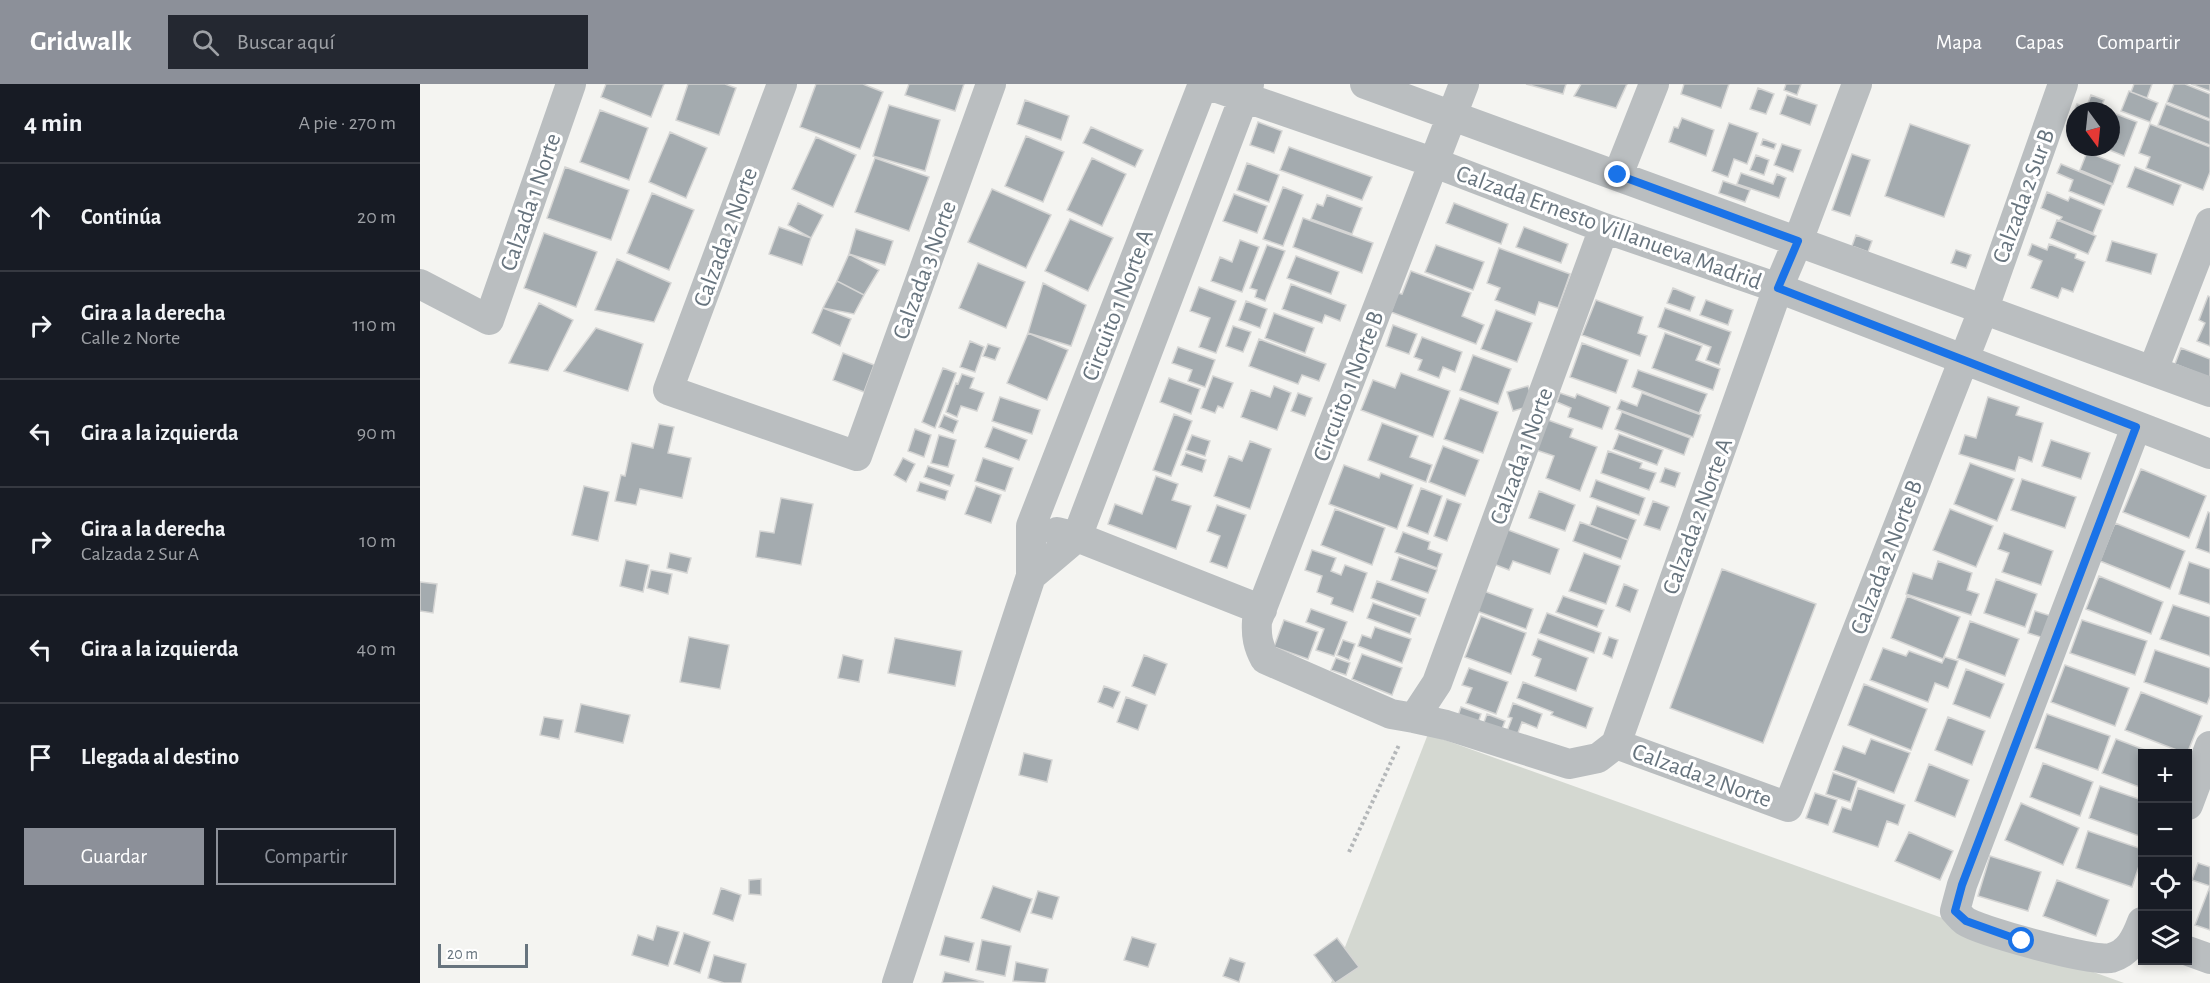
<!DOCTYPE html>
<html lang="es">
<meta charset="utf-8">
<style>
:root{--surface:#171b24;--page:#242831;--text:#f1f3f6;--muted:#9ea1a6;--line:#363941;--accent:#8c9099}
body{margin:0;font-family:"Alegreya Sans",sans-serif;background:var(--page);color:var(--text)}
.controls{position:absolute;right:18px;bottom:18px;display:grid;overflow:hidden;border-radius:0px;box-shadow:0 3px 9px #0003}
.controls button{width:54px;height:54px;display:grid;place-items:center;padding:0;border:0;border-bottom:2px solid var(--line);background:var(--surface);color:var(--text);font:30px sans-serif}
.compass{position:absolute;left:1646px;top:18px;width:54px;height:54px;border-radius:50%;background:var(--surface);box-shadow:0 3px 9px #0003;rotate:165deg}
.scale{position:absolute;left:18px;bottom:15px;width:90px;box-sizing:border-box;padding-left:6px;border:3px solid #67747e;border-top:0;font-size:16px;line-height:21px;white-space:nowrap;color:#67747e;-webkit-text-stroke:4px #fff;paint-order:stroke}
.stop{position:absolute;width:18px;height:18px;margin:-14px;border:4px solid #1a73e8;border-radius:50%;background:#fff}
.stop.end{background:#1a73e8;border-color:#fff;box-shadow:0 2px 6px #0008}
.list{margin:0;padding:0;list-style:none}
h2{display:flex;justify-content:space-between;align-items:center;height:78px;margin:0;padding:0 24px;font-size:26px}
h2 small{font-size:20px;font-weight:400;color:var(--muted)}
.list li{display:grid;grid-template-columns:39px 1fr auto;gap:18px;align-items:center;box-sizing:border-box;height:108px;padding:0 24px;border-top:2px solid var(--line)}
.list b{display:block;font-size:22px;white-space:nowrap}
.list p{margin:0;font-size:20px;white-space:nowrap;color:var(--muted)}
.list em{font-size:20px;font-style:normal;color:var(--muted)}
.actions{display:flex;gap:12px;padding:18px 24px}
.actions a{flex:1;padding:14px 0;border:2px solid var(--accent);border-radius:0px;text-align:center;font-size:21px;color:var(--accent)}
.actions .main{background:var(--accent);color:#fff}
.icon{flex:none;width:33px;height:33px;fill:none;stroke:currentColor;stroke-width:2;stroke-linecap:round;stroke-linejoin:round}
.map{position:relative;flex:none;width:1790px;height:899px;overflow:hidden}
header{display:flex;align-items:center;gap:36px;box-sizing:border-box;height:84px;padding:0 30px;background:var(--accent);color:#fff}
header strong{font-size:28px}
nav{display:flex;gap:33px;margin-inline-start:auto;font-size:21px}
.search{width:420px;height:54px;background:var(--page);display:flex;align-items:center;gap:15px;box-sizing:border-box;padding:0 21px;border-radius:0px;color:var(--muted);font-size:22px}
main{display:flex}
aside{flex:1;background:var(--surface)}
.map>svg:first-child{display:block}
</style>
<header>
<strong>Gridwalk</strong>
<div class="search"><svg class="icon" aria-label="search" viewBox="0 0 24 24"><circle cx="10" cy="10" r="6"/><path d="M15 15l6 6"/></svg>Buscar aquí</div>
<nav><a>Mapa</a><a>Capas</a><a>Compartir</a></nav>
</header>
<main>
<aside>
<h2>4 min<small>A pie · 270 m</small></h2>
<ul class="list">
<li><svg class="icon" aria-label="ahead" viewBox="0 0 24 24"><path d="M12 20V5M6 11l6-6 6 6"/></svg><div><b>Continúa</b></div><em>20 m</em></li>
<li><svg class="icon" aria-label="right" viewBox="0 0 24 24"><path d="M7 20v-9h11M14 6l5 5-5 5"/></svg><div><b>Gira a la derecha</b><p>Calle 2 Norte</p></div><em>110 m</em></li>
<li><svg class="icon" aria-label="left" viewBox="0 0 24 24"><path d="M17 20v-9H6M10 6l-5 5 5 5"/></svg><div><b>Gira a la izquierda</b></div><em>90 m</em></li>
<li><svg class="icon" aria-label="right" viewBox="0 0 24 24"><path d="M7 20v-9h11M14 6l5 5-5 5"/></svg><div><b>Gira a la derecha</b><p>Calzada 2 Sur A</p></div><em>10 m</em></li>
<li><svg class="icon" aria-label="left" viewBox="0 0 24 24"><path d="M17 20v-9H6M10 6l-5 5 5 5"/></svg><div><b>Gira a la izquierda</b></div><em>40 m</em></li>
<li><svg class="icon" aria-label="arrive" viewBox="0 0 24 24"><path d="M6 21V4h12l-3 4 3 4H6"/></svg><div><b>Llegada al destino</b></div></li>
</ul>
<div class="actions"><a class="main">Guardar</a><a>Compartir</a></div>
</aside>
<div class="map">
<svg width="1790" height="899" viewBox="0 0 1790 899">
<rect width="100%" height="100%" fill="#f4f4f1"/>
<path fill="#d4d8d1" d="M1008 650 1704 899H911Z"/>
<path fill="#a4abaf" stroke="#d5d5d4" stroke-width="1.5" d="M186 0H244L231 33 181 13Z
M268 0H305L316 4 299 51 256 36Z
M396 0H443L463 8 440 65 380 43Z
M489 0H544L535 27 485 11Z
M1106 0H1146L1143 10Z
M1161 0H1207L1196 24 1154 12Z
M1264 0H1309L1301 24 1261 10Z
M1366 0H1381L1377 11 1364 6Z
M1714 0H1732L1727 14 1711 8Z
M1754 0H1765L1790 10V35L1747 18Z
M1771 0H1790V7Z
M1338 4 1354 10 1346 30 1330 25Z
M1709 7 1738 19 1730 38 1701 27Z
M1367 11 1397 21 1390 41 1360 30Z
M1671 11 1684 16 1679 27 1667 22Z
M605 16 649 32 641 56 597 40Z
M1657 20 1674 27H1655V34L1652 32Z
M1746 20 1790 37V61L1738 41Z
M469 21 520 36 505 87 453 72Z
M180 26 228 44 209 96 160 78Z
M1691 28 1717 38 1704 72 1682 63H1691Z
M1262 34 1294 46 1286 72 1249 58 1254 43 1258 44Z
M838 38 862 47 854 69 830 61Z
M1309 39 1338 49 1327 80 1314 75 1308 93 1292 87Z
M1490 40 1550 61 1524 133 1465 112Z
M1730 40 1790 63V88L1783 106 1726 84 1730 73 1719 69Z
M671 43 723 66 715 83 663 59Z
M250 48 287 64 266 114 229 98Z
M606 52 644 68 623 118 585 102Z
M396 53 436 71 413 123 372 105Z
M1343 55 1356 60 1354 65 1341 61Z
M1362 60 1381 66 1373 88 1354 81Z
M869 63 952 93 942 116 860 86Z
M1667 68 1700 81 1693 100 1660 86Z
M1432 70 1450 76 1430 132 1412 126Z
M1336 71 1349 76 1344 91 1330 86Z
M455 74 509 93 489 147 435 128Z
M672 74 706 90 682 142 647 126Z
M827 79 859 91 849 118 817 106Z
M1641 80 1692 101 1684 121 1649 107 1653 96 1637 89Z
M145 83 209 106 191 156 127 134Z
M1715 83 1761 101 1753 121 1707 103Z
M1321 89 1353 100 1357 90 1366 94 1359 114 1317 100Z
M1303 97 1330 106 1325 118 1299 109Z
M863 103 883 111 863 162 843 155Z
M572 105 631 131 606 184 548 158Z
M1627 108 1648 117 1650 113 1682 126 1673 149 1640 136 1642 133 1621 124Z
M232 109 274 126 249 186 207 169Z
M814 110 847 122 837 149 803 137Z
M907 111 942 124 932 150 891 135 897 120 903 122Z
M378 119 403 131 391 154 368 141Z
M1034 119 1088 140 1081 160 1026 139Z
M883 134 953 159 942 189 873 163Z
M650 135 693 154 668 207 625 187Z
M1637 136 1676 152 1668 170 1630 154Z
M359 143 391 154 382 181 349 170Z
M1104 143 1148 160 1141 179 1096 163Z
M436 145 473 157 465 181 429 170Z
M124 149 177 168 156 223 104 204Z
M1436 151 1452 157 1448 168 1432 162Z
M820 156 839 163 822 208 791 197 800 173 812 178Z
M1692 157 1737 170 1731 190 1686 177Z
M1612 160 1627 166 1629 160 1656 170 1655 174 1665 178 1653 208 1642 204 1638 214 1611 204 1622 177 1608 171Z
M847 161 865 167 845 217 835 213 837 206 830 204Z
M1016 161 1064 178 1053 206 1005 188Z
M1079 164 1150 190 1138 224 1119 218 1115 231 1075 216 1080 204 1067 199Z
M1536 166 1551 171 1546 184 1531 179Z
M429 170 459 186 444 211 417 197Z
M876 172 919 188 911 210 867 194Z
M197 175 251 199 234 238 175 226Z
M558 179 605 198 586 244 539 224Z
M991 187 1051 209 1042 232 1064 241 1056 260 971 228 978 209 982 210Z
M417 197 444 211 434 230 403 224Z
M623 199 666 221 651 262 608 249Z
M871 200 926 221 920 237 905 231 902 239 862 225Z
M779 203 816 217 796 269 779 263 790 234 770 227Z
M1253 204 1275 213 1270 227 1247 219Z
M1788 212 1790 213V262L1777 257 1785 239 1779 236Z
M1176 216 1223 233 1218 249 1227 252 1220 272 1162 251Z
M1286 216 1313 226 1308 241 1280 231Z
M826 217 847 225 840 244 819 236Z
M119 219 153 236 128 287 89 279Z
M403 224 431 235 420 262 392 249Z
M1245 224 1311 248 1299 281 1286 276 1291 263 1238 243Z
M1076 226 1112 239 1097 278 1061 265Z
M854 229 894 244 885 269 845 254Z
M973 241 997 250 989 270 966 262Z
M813 242 831 248 823 268 806 262Z
M176 244 223 260 208 307 144 287Z
M608 249 648 266 627 316 587 299Z
M1245 249 1282 262 1276 276 1300 285 1293 306 1232 284Z
M1002 253 1042 268 1035 288 1023 283 1019 294 998 286 1002 276 994 273Z
M839 255 906 280 899 297 882 291 878 300 829 282Z
M550 257 564 263 555 288 540 283Z
M1162 259 1208 276 1196 309 1150 293Z
M568 260 580 264 575 276 563 272Z
M758 263 795 276 785 303 768 297 772 286 752 279Z
M1761 264 1790 275V294L1755 280Z
M423 269 454 281 444 308 413 296Z
M1053 271 1091 285 1078 320 1040 306Z
M523 284 536 289 515 344 502 338Z
M1218 286 1287 310 1279 329 1212 303Z
M981 289 1030 307 1013 353 941 326 953 296 975 304Z
M542 290 554 294 550 304 564 309 557 327 541 322 537 333 526 328 536 299 538 300Z
M793 292 813 299 803 324 798 322 795 329 781 324Z
M749 294 780 305 771 330 740 318Z
M854 302 871 309 857 346 821 333 831 306 850 313Z
M1108 302 1114 321 1093 327 1087 308Z
M878 309 892 314 885 332 871 327Z
M1140 309 1155 314 1157 310 1190 323 1182 345 1148 333 1151 324 1137 318Z
M1222 309 1281 331 1273 353 1197 325 1201 316 1217 322Z
M580 313 620 326 612 350 572 337Z
M1568 313 1599 323 1596 331 1623 339 1612 378 1599 373 1595 387 1539 370 1545 351 1556 354Z
M1040 314 1078 328 1063 369 1024 355Z
M1202 328 1270 354 1264 371 1195 345Z
M754 330 772 337 751 392 733 386Z
M524 331 538 337 533 349 519 343Z
M1128 336 1153 345 1150 353 1177 363 1160 407 1126 394 1134 372 1116 366Z
M962 339 998 352 990 373 1012 381 1006 398 948 376Z
M239 340 254 343 248 369 271 374 262 414 220 405 216 421 195 417 201 391 205 392 212 359 233 364Z
M573 343 607 356 599 376 565 363Z
M495 345 511 351 504 373 488 367Z
M1199 350 1243 366 1237 381 1193 365Z
M519 351 536 356 528 383 511 379Z
M772 351 790 357 785 372 766 366Z
M1631 356 1670 369 1661 395 1622 382Z
M830 357 851 365 830 425 794 412 809 372 822 377Z
M1023 362 1059 376 1045 412 1009 398Z
M1188 367 1222 379 1220 384 1236 389 1229 406 1181 389Z
M766 369 786 376 782 388 761 381Z
M483 374 495 380 486 398 474 391Z
M563 374 593 384 585 407 555 397Z
M1550 379 1594 395 1577 437 1534 420Z
M924 381 959 394 961 389 993 401 977 445 909 420Z
M508 382 534 391 530 402 504 393Z
M1245 384 1260 389 1255 403 1240 398Z
M1721 385 1786 412 1769 454 1703 428Z
M736 392 758 400 752 416 771 422 756 465 688 440 695 420 722 430Z
M1602 395 1656 413 1645 444 1591 426Z
M1176 396 1225 414 1219 431 1170 413Z
M500 398 528 407 525 416 497 407Z
M164 402 189 408 178 457 152 451Z
M556 402 581 411 571 439 545 430Z
M1001 404 1022 412 1008 450 987 442Z
M1119 407 1155 421 1145 447 1109 434Z
M361 414 393 420 381 481 336 473 340 447 354 449Z
M1027 415 1041 420 1027 457 1014 452Z
M1233 417 1249 423 1240 446 1224 441Z
M797 421 826 431 807 484 790 478 800 452 787 447Z
M1177 422 1216 436 1208 456 1170 441Z
M915 425 965 444 952 481 901 461Z
M1530 425 1573 442 1556 483 1513 466Z
M1788 428 1790 429V469L1776 464Z
M1160 438 1208 456 1201 475 1153 457Z
M1695 439 1765 467 1750 505 1680 477Z
M1083 444 1139 465 1130 490 1093 477 1089 486 1071 479Z
M983 448 1010 458 1008 465 1022 470 1017 484 975 468Z
M1584 449 1633 467 1621 501 1582 488 1589 469 1578 465Z
M892 466 916 474 911 487 921 491 925 481 947 489 933 528 911 520 913 514 897 508 902 492 885 486Z
M250 469 271 474 267 489 247 484Z
M1164 469 1200 482 1186 520 1149 507Z
M979 473 1017 486 1008 509 971 496Z
M206 476 229 481 223 508 200 502Z
M1518 477 1552 489 1547 506 1559 510 1551 531 1486 510 1493 489 1512 495Z
M1769 478 1790 485V520L1759 510Z
M1302 485 1396 520 1343 659 1250 624Z
M231 486 252 490 248 510 227 504Z
M1679 492 1743 518 1731 550 1666 525Z
M1576 495 1617 510 1605 543 1564 529Z
M957 497 1006 515 1000 532 951 514Z
M0 498 17 500 13 529 0 527Z
M1204 500 1218 506 1210 528 1196 522Z
M1061 506 1113 525 1106 545 1054 526Z
M1143 512 1184 526 1177 543 1136 528Z
M1487 512 1540 533 1523 575 1471 554Z
M953 519 996 534 990 550 947 534Z
M1753 521 1790 533V572L1740 555Z
M891 525 927 538 914 572 896 566 904 545 886 538Z
M1615 527 1631 532 1624 554 1608 549Z
M1127 529 1181 549 1174 569 1119 549Z
M1061 532 1106 549 1091 590 1045 573Z
M864 536 898 548 888 575 854 563Z
M1662 536 1727 557 1715 591 1650 569Z
M1550 537 1599 555 1585 592 1537 574Z
M955 543 991 555 982 579 938 562 942 551 951 554Z
M269 553 309 561 300 605 260 598Z
M1189 553 1198 556 1192 574 1183 570Z
M475 554 542 567 535 602 468 589Z
M1118 555 1168 574 1156 607 1115 592 1121 575 1112 571Z
M923 556 935 560 929 576 917 571Z
M1463 564 1486 572 1489 567 1522 579 1525 573 1538 577 1528 604 1515 599 1508 618 1450 596Z
M1735 566 1790 584V612L1787 620 1724 598Z
M942 570 982 584 972 611 932 595Z
M423 571 443 576 439 598 418 594Z
M724 571 747 580 735 611 712 602Z
M916 574 930 579 926 591 911 586Z
M1645 581 1709 604 1695 642 1631 618Z
M1049 584 1088 598 1076 630 1046 619 1052 604 1042 601Z
M1546 585 1584 600 1570 634 1533 620Z
M1103 598 1173 624 1166 644 1131 631 1133 628 1097 614Z
M1444 600 1507 625 1491 666 1428 641Z
M684 602 700 608 693 624 678 618Z
M1721 608 1782 632 1767 670 1705 646Z
M706 613 727 621 718 646 697 638Z
M1093 619 1122 630 1117 644 1102 638 1096 654 1086 650 1092 634 1088 633Z
M161 620 210 631 203 659 155 648Z
M1041 623 1061 630 1057 642 1037 635Z
M1067 630 1085 637 1080 650 1062 644Z
M1627 630 1690 652 1678 686 1615 664Z
M124 633 143 636 139 655 120 651Z
M1528 633 1565 647 1552 681 1515 666Z
M1451 655 1490 669 1474 709 1414 686 1423 662 1445 670Z
M1696 655 1736 670H1722V704L1682 689Z
M604 669 632 676 627 698 599 691Z
M1623 679 1673 698 1660 732 1610 713Z
M1509 680 1549 696 1535 733 1495 717Z
M1413 689 1437 697 1430 718 1406 710Z
M1680 702 1722 716V753L1669 734Z
M1438 704 1485 721 1478 741 1467 737 1458 763 1413 748 1422 723 1431 726Z
M1395 709 1417 716 1408 741 1386 734Z
M1601 719 1659 744 1643 781 1585 756Z
M1668 747 1722 765V773L1712 803 1656 784Z
M1489 748 1533 767 1520 796 1475 777Z
M1570 772 1621 788 1608 827 1558 812Z
M1778 779 1790 783V846L1775 841 1790 802 1772 796Z
M341 795V811L329 810V796Z
M1637 796 1689 816 1676 852 1623 832Z
M573 802 612 815 600 848 561 834Z
M301 804 321 811 313 837 293 830Z
M618 807 639 813 632 835 611 829Z
M237 842 259 848 248 882 212 871 218 851 233 856Z
M264 849 290 858 280 889 254 880Z
M525 852 554 859 549 878 520 871Z
M712 853 736 860 728 883 704 876Z
M917 854 939 883 915 899 894 871Z
M562 856 591 862 585 892 556 886Z
M294 871 326 880 321 899H304L288 894Z
M810 874 825 879 819 898 803 892Z
M596 878 628 885 625 899 593 897Z
M525 888 564 898 522 899Z"/>
<g fill="none" stroke-linecap="round" stroke-linejoin="round">
<path stroke="#b4b7b9" stroke-width="4" stroke-dasharray="3 3" stroke-linecap="butt" d="M929 768 979 661"/>
<path stroke="#babec0" stroke-width="30" d="M362 0 248 306 437 372 571 0
M786 0 1015 79 1184 144 1358 204 1790 370
M945 0 1790 308
M1044 0 837 537C836 552 838 562 845 575L971 630 994 634 1017 599 1184 144
M1198 91 1234 0
M0 200 69 236 151 0
M1733 286 1790 139
M1716 343 1542 801 1535 827C1538 830 1541 834 1545 837 1560 847 1675 879 1691 874 1709 869 1716 854 1722 838
M637 448 657 453 842 526
M611 492 657 453 829 0
M994 634 1026 641 1149 680 1178 674 1196 660
M1196 660 1368 723 1564 224 1643 0
M1196 660 1358 204 1378 157 1437 0
M1768 721 1790 662
M1768 867 1790 875
M477 899 611 492V442L783 0"/>
</g>
<g fill="none" stroke-linecap="round" stroke-linejoin="round">
<path stroke="#1a73e8" stroke-width="8" d="M1198 91 1378 157 1358 204 1716 343 1542 801 1535 827 1546 837 1602 857"/>
</g>
<g text-anchor="middle" stroke-width="6" stroke-linejoin="round" paint-order="stroke">
<g font-size="24" fill="#67747e" stroke="#fff">
<text transform="translate(1603 112) rotate(-70)" y="8">Calzada 2 Sur B</text>
<text transform="translate(110 118) rotate(-71)" y="8">Calzada 1 Norte</text>
<text transform="translate(1189 143) rotate(20)" y="8">Calzada Ernesto Villanueva Madrid</text>
<text transform="translate(305 153) rotate(-70)" y="8">Calzada 2 Norte</text>
<text transform="translate(504 186) rotate(-70)" y="8">Calzada 3 Norte</text>
<text transform="translate(697 221) rotate(-69)" y="8">Circuito 1 Norte A</text>
<text transform="translate(928 302) rotate(-69)" y="8">Circuito 1 Norte B</text>
<text transform="translate(1101 372) rotate(-70)" y="8">Calzada 1 Norte</text>
<text transform="translate(1277 432) rotate(-70)" y="8">Calzada 2 Norte A</text>
<text transform="translate(1466 473) rotate(-69)" y="8">Calzada 2 Norte B</text>
<text transform="translate(1282 691) rotate(20)" y="8">Calzada 2 Norte</text>
</g>
</g>
</svg>
<div class="controls">
<button>+</button>
<button>−</button>
<button><svg class="icon" aria-label="locate" viewBox="0 0 24 24"><circle cx="12" cy="12" r="6"/><path d="M12 2v4M12 18v4M2 12h4M18 12h4"/></svg></button>
<button><svg class="icon" aria-label="layers" viewBox="0 0 24 24"><path d="M12 4l9 5-9 5-9-5zM3 14l9 5 9-5"/></svg></button>
</div>
<svg class="compass" viewBox="-18 -18 36 36"><path d="M0-13l5 13h-10z" fill="#e53935"/><path d="M0 13l5-13h-10z" fill="#9ea1a6"/></svg>
<div class="scale">20 m</div>
<div class="stop" style="left:1602px;top:857px"></div>
<div class="stop end" style="left:1198px;top:91px"></div>
</div>
</main>
